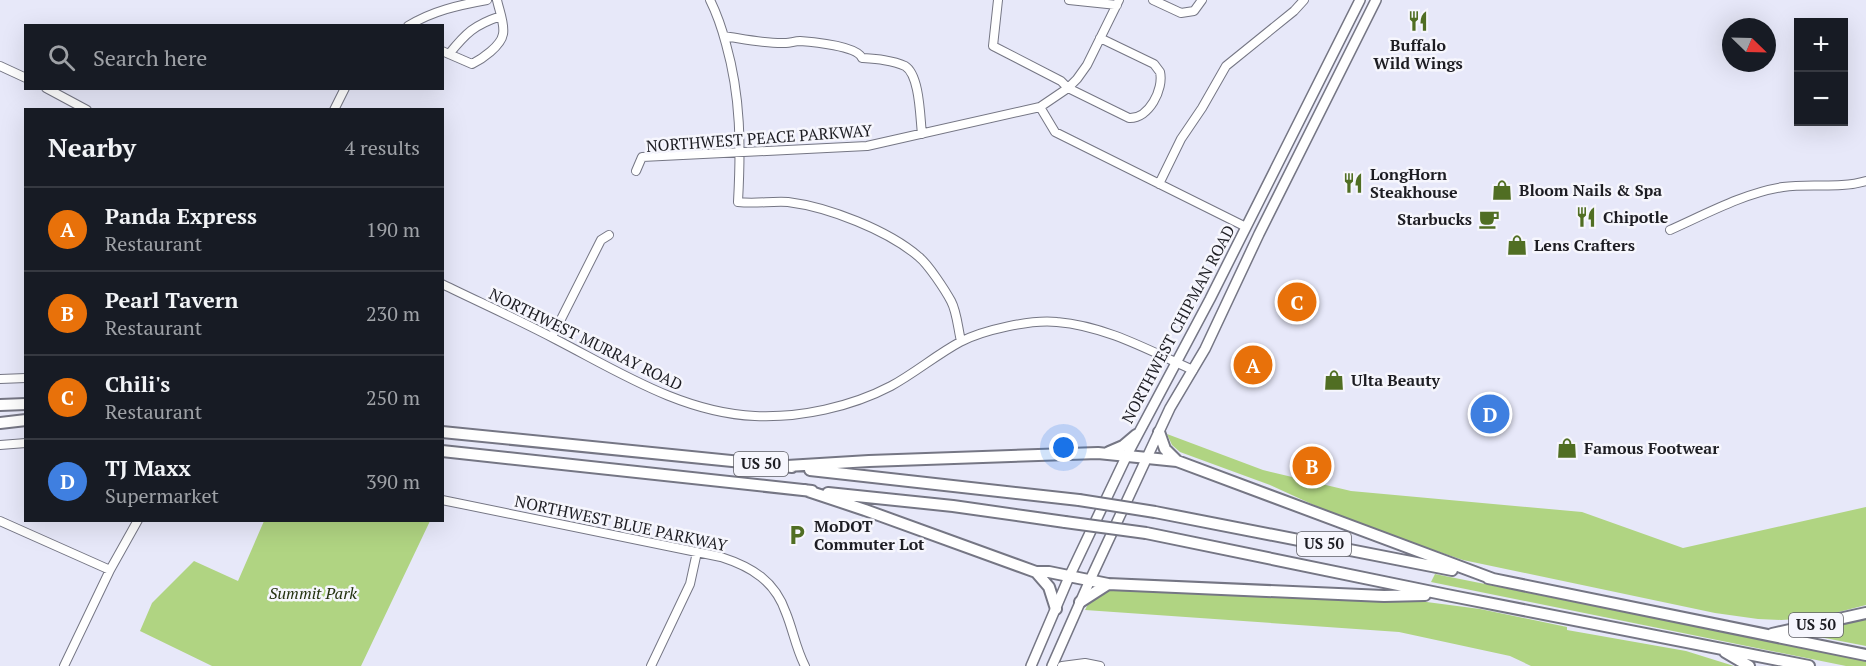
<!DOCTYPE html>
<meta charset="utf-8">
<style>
:root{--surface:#171b24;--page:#20242c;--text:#f1f3f6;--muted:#9ea1a6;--line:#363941;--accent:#a9b797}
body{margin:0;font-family:"PT Serif",serif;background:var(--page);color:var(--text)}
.controls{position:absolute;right:18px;top:18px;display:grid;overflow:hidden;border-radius:0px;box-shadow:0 6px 24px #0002}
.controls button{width:54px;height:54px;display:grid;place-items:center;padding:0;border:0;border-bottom:2px solid var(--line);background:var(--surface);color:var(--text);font:30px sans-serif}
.compass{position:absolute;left:1722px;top:18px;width:54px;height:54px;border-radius:50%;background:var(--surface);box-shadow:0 6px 24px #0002;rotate:113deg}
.you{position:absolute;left:1064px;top:448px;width:21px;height:21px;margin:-15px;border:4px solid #fff;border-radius:50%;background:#1a73e8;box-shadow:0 0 0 9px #1a73e833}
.badge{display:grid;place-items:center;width:39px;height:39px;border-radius:50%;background:var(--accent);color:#fff;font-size:20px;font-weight:700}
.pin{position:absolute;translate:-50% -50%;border:3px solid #fff;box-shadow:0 2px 6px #0006}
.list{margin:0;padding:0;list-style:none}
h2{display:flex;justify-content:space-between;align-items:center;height:78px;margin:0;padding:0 24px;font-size:26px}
h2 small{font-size:20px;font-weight:400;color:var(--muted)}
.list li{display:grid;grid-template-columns:39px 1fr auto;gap:18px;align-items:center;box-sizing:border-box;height:84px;padding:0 24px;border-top:2px solid var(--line)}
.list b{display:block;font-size:22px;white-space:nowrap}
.list p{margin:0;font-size:20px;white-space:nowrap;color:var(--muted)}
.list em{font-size:20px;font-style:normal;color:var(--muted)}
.icon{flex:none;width:33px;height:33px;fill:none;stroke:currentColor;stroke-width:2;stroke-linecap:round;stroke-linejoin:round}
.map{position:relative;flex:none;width:1866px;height:666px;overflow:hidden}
.search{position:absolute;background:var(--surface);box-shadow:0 6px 24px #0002;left:24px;top:24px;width:420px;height:66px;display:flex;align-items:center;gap:15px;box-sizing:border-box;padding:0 21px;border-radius:0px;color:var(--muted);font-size:22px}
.panel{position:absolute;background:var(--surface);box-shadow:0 6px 24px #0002;left:24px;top:108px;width:420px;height:414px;border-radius:0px}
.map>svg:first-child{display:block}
</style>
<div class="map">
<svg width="1866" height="666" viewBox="0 0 1866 666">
<rect width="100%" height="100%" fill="#e7e8f9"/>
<path fill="#b0d482" d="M1167 434 1263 470 1351 491 1582 512 1683 548 1866 507V605L1815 618 1781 620 1758 619 1715 613 1463 560 1351 522 1270 485 1180 452 1172 445Z
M264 521H430L361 666H212L140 631 152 603 194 561 238 581Z
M1435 574 1866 661V666H1846L1431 582Z
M1112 589 1419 601 1480 609 1567 627V630L1686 651 1734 666H1531L1510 656 1399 632 1085 610 1091 598Z
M1866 616V646L1794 632Z"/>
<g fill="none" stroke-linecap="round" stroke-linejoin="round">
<g stroke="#757684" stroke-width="10">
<path id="minor" d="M710 0C717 14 722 29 726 44 741 97 741 147 738 202 755 204 771 201 788 202 828 207 888 230 919 257 928 264 945 290 951 301 957 312 958 329 961 341
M998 0 993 46 1061 81 1068 88 1129 118C1149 119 1164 89 1160 72L1154 64 1100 38
M1069 0 1117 5
M1153 0 1181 13 1194 11 1202 0
M408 26C432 11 459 5 487 0
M724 36C744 39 766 44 786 43 790 43 795 41 800 41 813 42 857 46 862 58 876 59 892 60 905 66 920 75 920 118 922 134
M442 51 472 64C482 59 501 46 503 34 505 24 499 10 497 0
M449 54C466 33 474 25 501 16
M0 66 26 78
M46 88 87 110
M1040 107 1055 132 1246 227
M334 110 345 88
M636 171 642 157 867 146 1040 107 1068 88 1077 79 1087 65 1119 0
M1159 184 1181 139 1202 108 1226 66 1294 11 1304 0
M1670 230C1706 214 1744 193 1783 187 1810 183 1839 189 1866 181
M442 284C481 303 519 320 557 340 619 372 683 413 755 416 800 418 851 407 891 386 915 373 936 355 960 342 983 330 1032 319 1057 322 1106 326 1150 351 1193 370
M552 337 601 240 609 235
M0 379 26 378
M0 445 26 443
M442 500 721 557C752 567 775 581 786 613 793 630 796 649 805 666
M0 521 110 570
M64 666 110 570 138 520
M651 666 690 584 697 552
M1062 666 1085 663 1100 666"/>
</g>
<g stroke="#757684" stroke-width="12">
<path id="major" d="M1031 666 1069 577 1127 455 1210 299 1360 0
M1052 666 1090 580 1170 408 1205 349 1259 234 1376 0"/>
</g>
<g stroke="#757684" stroke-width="14">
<path id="highway" d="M0 405 26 404
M0 423 26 420
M442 432 792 467
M1159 432 1165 449 1177 461
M442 451 812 491
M1109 452 1123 446 1136 435
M787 466 869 461 1098 453 1177 461 1493 579
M810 470 1079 500
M805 490 865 510 1036 572H1049L1108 584 1384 596 1425 595
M828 493 953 506 1065 522
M1155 512 1452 570
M1146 533 1447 595 1809 666
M1036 572 1049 587 1056 609
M1488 578 1866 655
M1080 602 1108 584
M1772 634 1866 613
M1725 652 1749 666"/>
</g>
<use href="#minor" stroke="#fff" stroke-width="8"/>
<use href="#major" stroke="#fff" stroke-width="9"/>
<use href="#highway" stroke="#fff" stroke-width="10"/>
<g stroke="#757684" stroke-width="14" stroke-linecap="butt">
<path id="highway-bridge" d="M1079 500 1155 512
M1065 522 1146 533"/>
</g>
<use href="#highway-bridge" stroke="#fff" stroke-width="10"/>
</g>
<defs>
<g id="restaurant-bare" transform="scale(1.62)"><path d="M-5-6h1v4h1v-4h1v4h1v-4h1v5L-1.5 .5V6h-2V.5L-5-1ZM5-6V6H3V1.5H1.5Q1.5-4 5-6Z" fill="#506e23" stroke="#f6f6fd" stroke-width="2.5" paint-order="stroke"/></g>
<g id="shop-bare" transform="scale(1.62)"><path d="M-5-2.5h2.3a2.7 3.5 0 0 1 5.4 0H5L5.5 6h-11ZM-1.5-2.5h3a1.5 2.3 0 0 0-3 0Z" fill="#506e23" stroke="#f6f6fd" stroke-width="2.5" paint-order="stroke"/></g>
<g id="cafe-bare" transform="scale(1.62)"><path d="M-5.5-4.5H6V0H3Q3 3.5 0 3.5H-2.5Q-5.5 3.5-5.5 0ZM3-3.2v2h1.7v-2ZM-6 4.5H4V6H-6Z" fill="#506e23" stroke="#f6f6fd" stroke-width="2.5" paint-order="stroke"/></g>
<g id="parking-bare" transform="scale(1.62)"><path d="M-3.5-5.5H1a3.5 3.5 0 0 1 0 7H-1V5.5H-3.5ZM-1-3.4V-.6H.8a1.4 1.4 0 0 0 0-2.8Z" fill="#506e23" stroke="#f6f6fd" stroke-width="2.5" paint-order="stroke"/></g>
</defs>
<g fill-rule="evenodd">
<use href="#restaurant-bare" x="1418" y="21"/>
<use href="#restaurant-bare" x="1353" y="183"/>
<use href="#shop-bare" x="1502" y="190"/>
<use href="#restaurant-bare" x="1586" y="217"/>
<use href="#cafe-bare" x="1489" y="219"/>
<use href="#shop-bare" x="1517" y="245"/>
<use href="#shop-bare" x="1334" y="380"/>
<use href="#shop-bare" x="1567" y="448"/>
<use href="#parking-bare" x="797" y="535"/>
</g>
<g text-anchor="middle" stroke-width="5" stroke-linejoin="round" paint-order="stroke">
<g fill="#f6f6fd" stroke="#5e5e64" stroke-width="1.5">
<rect x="734" y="452" width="54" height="24" rx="4.5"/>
<rect x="1297" y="532" width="54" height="24" rx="4.5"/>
<rect x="1789" y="613" width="54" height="24" rx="4.5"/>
</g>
<g font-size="15" font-weight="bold" fill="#1d1d23">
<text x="761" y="469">US 50</text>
<text x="1324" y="549">US 50</text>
<text x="1816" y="630">US 50</text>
</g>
<g font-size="16" font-weight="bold" fill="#1d1d23" stroke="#f6f6fd" text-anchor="start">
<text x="1418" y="51" text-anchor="middle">Buffalo<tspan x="1418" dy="18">Wild Wings</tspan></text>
<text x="1370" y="180">LongHorn<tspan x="1370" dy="18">Steakhouse</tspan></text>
<text x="1519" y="196">Bloom Nails &amp; Spa</text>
<text x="1603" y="223">Chipotle</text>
<text x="1472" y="225" text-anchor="end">Starbucks</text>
<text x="1534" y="251">Lens Crafters</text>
<text x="1351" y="386">Ulta Beauty</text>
<text x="1584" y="454">Famous Footwear</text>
<text x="814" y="532">MoDOT<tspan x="814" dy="18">Commuter Lot</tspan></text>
</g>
<g font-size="16" fill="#1d1d23" stroke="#f6f6fd">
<text transform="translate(759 138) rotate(-4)" y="6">NORTHWEST PEACE PARKWAY</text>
<text transform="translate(1178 324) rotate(-62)" y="6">NORTHWEST CHIPMAN ROAD</text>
<text transform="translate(586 339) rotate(26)" y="6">NORTHWEST MURRAY ROAD</text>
<text transform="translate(621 523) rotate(12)" y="6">NORTHWEST BLUE PARKWAY</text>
</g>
<g font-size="16" font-style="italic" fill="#243210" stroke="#f6f6fd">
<text x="313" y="599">Summit Park</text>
</g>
</g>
</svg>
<div class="controls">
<button>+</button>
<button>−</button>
</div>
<svg class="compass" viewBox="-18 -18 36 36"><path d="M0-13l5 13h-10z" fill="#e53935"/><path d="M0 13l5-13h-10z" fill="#9ea1a6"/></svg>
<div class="you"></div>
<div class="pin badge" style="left:1253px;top:365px;background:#e8710a">A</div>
<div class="pin badge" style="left:1312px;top:466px;background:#e8710a">B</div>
<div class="pin badge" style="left:1297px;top:302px;background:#e8710a">C</div>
<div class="pin badge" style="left:1490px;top:414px;background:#3f7fe0">D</div>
<div class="search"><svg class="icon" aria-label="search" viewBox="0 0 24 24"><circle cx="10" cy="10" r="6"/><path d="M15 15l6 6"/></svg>Search here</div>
<section class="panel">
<h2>Nearby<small>4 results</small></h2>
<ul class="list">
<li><span class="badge" style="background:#e8710a">A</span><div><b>Panda Express</b><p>Restaurant</p></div><em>190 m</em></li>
<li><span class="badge" style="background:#e8710a">B</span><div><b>Pearl Tavern</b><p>Restaurant</p></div><em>230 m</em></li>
<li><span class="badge" style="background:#e8710a">C</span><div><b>Chili's</b><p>Restaurant</p></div><em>250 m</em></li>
<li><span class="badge" style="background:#3f7fe0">D</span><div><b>TJ Maxx</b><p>Supermarket</p></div><em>390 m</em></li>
</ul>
</section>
</div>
